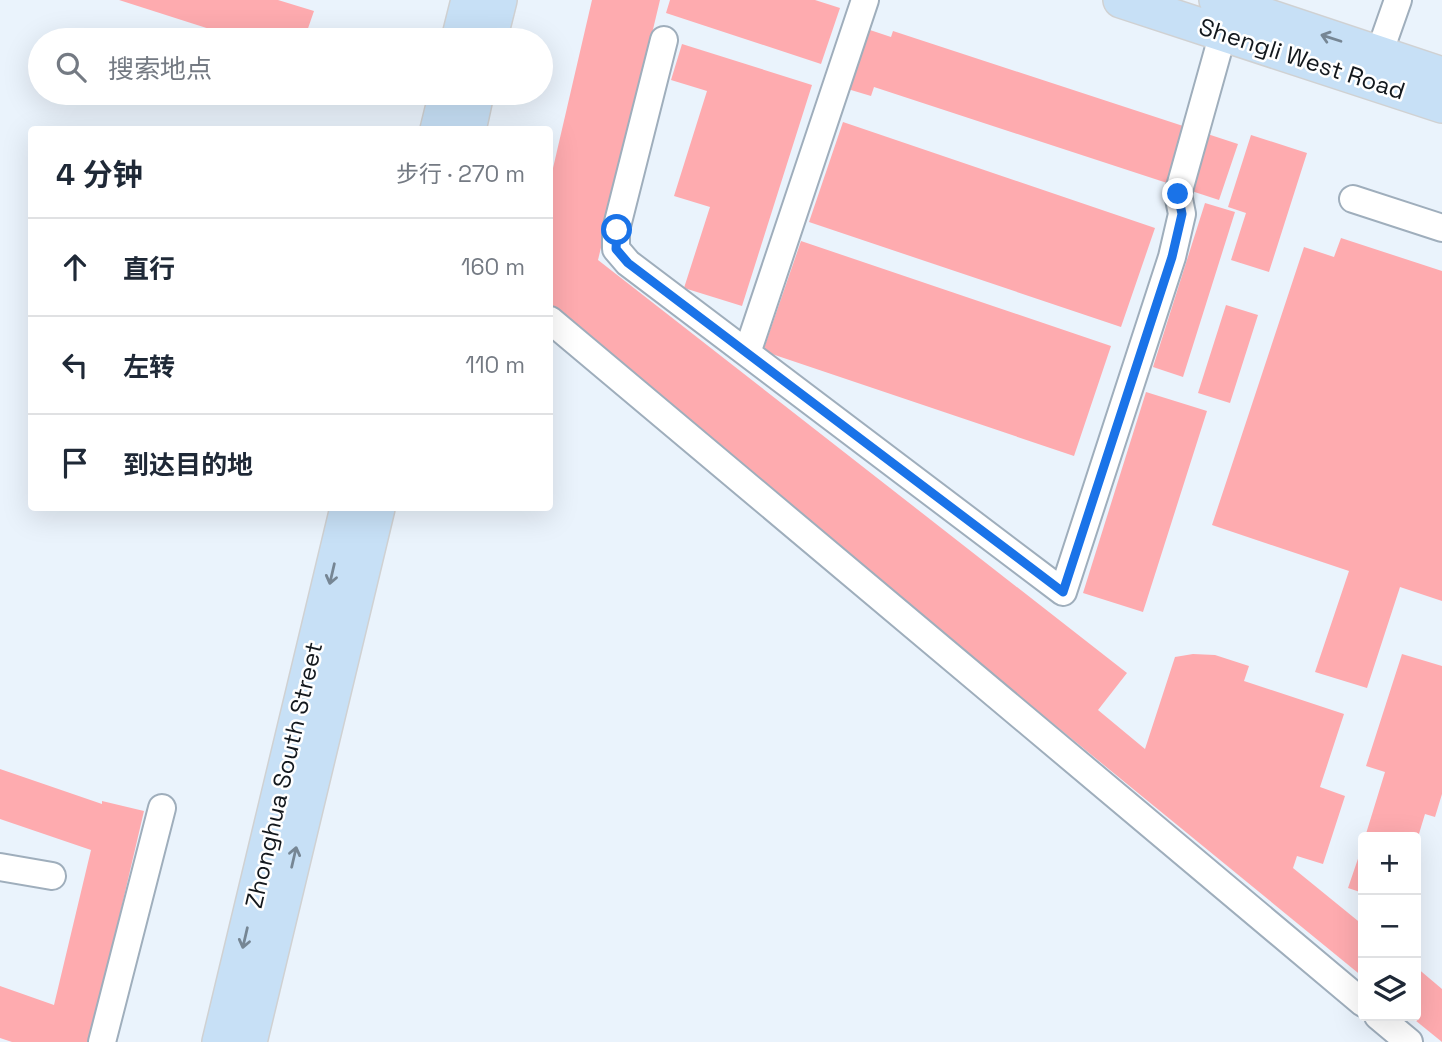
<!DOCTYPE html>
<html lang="zh">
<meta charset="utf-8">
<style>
:root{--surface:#fff;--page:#f6f6f7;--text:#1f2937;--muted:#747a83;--line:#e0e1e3}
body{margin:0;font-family:"Space Grotesk","Noto Sans SC",sans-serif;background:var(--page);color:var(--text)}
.controls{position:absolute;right:21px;bottom:21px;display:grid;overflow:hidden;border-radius:7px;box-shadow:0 7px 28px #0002}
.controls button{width:63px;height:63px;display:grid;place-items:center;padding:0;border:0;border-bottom:2px solid var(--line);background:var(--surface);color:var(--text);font:35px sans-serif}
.stop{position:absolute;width:21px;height:21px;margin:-16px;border:5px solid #1a73e8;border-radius:50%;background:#fff}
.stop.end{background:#1a73e8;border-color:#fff;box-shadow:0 2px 7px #0008}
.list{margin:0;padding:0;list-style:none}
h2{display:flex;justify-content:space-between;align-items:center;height:91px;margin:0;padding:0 28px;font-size:30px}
h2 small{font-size:23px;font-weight:400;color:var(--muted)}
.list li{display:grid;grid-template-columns:46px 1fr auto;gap:21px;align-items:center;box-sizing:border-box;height:98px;padding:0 28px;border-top:2px solid var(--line)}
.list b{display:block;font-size:26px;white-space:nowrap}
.list em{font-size:23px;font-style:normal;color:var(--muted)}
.icon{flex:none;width:38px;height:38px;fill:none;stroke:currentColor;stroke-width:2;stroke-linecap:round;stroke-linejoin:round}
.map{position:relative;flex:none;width:1442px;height:1042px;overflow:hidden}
.search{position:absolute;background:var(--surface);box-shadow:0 7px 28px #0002;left:28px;top:28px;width:525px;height:77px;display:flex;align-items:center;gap:18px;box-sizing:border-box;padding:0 24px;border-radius:38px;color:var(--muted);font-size:26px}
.panel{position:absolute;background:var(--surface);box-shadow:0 7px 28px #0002;left:28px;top:126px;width:525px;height:385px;border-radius:7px}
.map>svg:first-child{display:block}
</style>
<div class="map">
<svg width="1442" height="1042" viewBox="0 0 1442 1042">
<rect width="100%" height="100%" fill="#eaf3fc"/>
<path fill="#feabaf" d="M119 0H278L314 11 304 40H244Z
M592 0H660L598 260 1127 673 1098 710 1145 749 1175 657 1193 654 1215 655 1249 666 1244 681 1344 714 1320 787 1345 796 1323 864 1297 856 1293 868 1363 925V977L550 312V181Z
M670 0H815L840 8 821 64 666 13Z
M861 27 891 37 893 31 1238 144 1219 200 874 87 871 96 841 87Z
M682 44 812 85 742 306 684 288 710 207 674 196 707 91 671 80Z
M843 122 1155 228 1121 327 809 222Z
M1251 135 1307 153 1269 272 1231 260 1246 213 1228 207Z
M1205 203 1235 212 1183 377 1153 367Z
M1341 238 1442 271V601L1400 587 1367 688 1315 672 1349 571 1212 525 1304 247 1334 257Z
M801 241 1111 346 1074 456 763 351Z
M1226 305 1258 315 1230 403 1198 393Z
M1146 392 1207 411 1143 612 1083 593Z
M1402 654 1442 666V794L1435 817 1425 814 1418 837H1365L1385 772 1366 766Z
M0 769 102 804V801L144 811 90 1042H12L0 1038V986L54 1005 91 850 0 819Z
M1363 844V893L1348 888Z
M1416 967 1442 989V1042L1410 1016H1416Z"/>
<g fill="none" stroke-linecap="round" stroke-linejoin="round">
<g stroke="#9faebc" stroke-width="30">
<path id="minor" d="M664 40 616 230V249L628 263 1063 592 1172 257 1182 214 1178 194 1223 33
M1379 54 1398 0
M1353 199 1442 228
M550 320 1363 1003
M747 353 865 0
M0 867 52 876
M1378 1016 1409 1042
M102 1042 162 808"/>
</g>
<g stroke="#d0d1d2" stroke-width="38">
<path id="major" d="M1121 0 1442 105
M1217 0 1442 75
M459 40 469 0
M489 40 499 0
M438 130 447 93
M468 130 476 93
M220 1042 348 508
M249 1042 377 508"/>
</g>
<use href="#minor" stroke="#fff" stroke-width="26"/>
<use href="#major" stroke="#c7e0f6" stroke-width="35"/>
</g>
<defs><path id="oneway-shaft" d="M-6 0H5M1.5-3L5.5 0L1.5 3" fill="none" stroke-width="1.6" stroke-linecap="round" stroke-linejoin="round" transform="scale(1.75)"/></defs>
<g stroke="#768694">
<use href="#oneway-shaft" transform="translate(1331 38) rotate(-162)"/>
<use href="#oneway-shaft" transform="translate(332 574) rotate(103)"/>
<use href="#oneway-shaft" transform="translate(294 857) rotate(-77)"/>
<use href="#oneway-shaft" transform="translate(245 938) rotate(103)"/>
</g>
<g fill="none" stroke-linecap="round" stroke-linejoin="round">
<path stroke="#1a73e8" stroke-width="9" d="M617 230 616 249 628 263 1063 592 1172 257 1182 214 1178 194"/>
</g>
<g text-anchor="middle" stroke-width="5" stroke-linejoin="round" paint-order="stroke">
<g font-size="24" fill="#13181d" stroke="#fff">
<text transform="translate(1302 59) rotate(18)" y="8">Shengli West Road</text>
<text transform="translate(284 775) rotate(-77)" y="8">Zhonghua South Street</text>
</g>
</g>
</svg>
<div class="controls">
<button>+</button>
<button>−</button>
<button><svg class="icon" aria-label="layers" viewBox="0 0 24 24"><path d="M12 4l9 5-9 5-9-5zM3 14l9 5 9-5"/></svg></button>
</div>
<div class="stop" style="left:617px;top:230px"></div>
<div class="stop end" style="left:1178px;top:194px"></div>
<div class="search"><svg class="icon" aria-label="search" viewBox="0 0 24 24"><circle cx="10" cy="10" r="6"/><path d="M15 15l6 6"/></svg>搜索地点</div>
<section class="panel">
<h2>4 分钟<small>步行 · 270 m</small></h2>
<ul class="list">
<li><svg class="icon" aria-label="ahead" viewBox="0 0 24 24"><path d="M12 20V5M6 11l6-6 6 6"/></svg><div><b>直行</b></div><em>160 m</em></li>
<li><svg class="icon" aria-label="left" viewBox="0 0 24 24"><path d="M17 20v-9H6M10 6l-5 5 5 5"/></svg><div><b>左转</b></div><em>110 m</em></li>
<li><svg class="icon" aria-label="arrive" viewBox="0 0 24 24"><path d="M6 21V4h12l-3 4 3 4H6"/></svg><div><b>到达目的地</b></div></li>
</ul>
</section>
</div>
